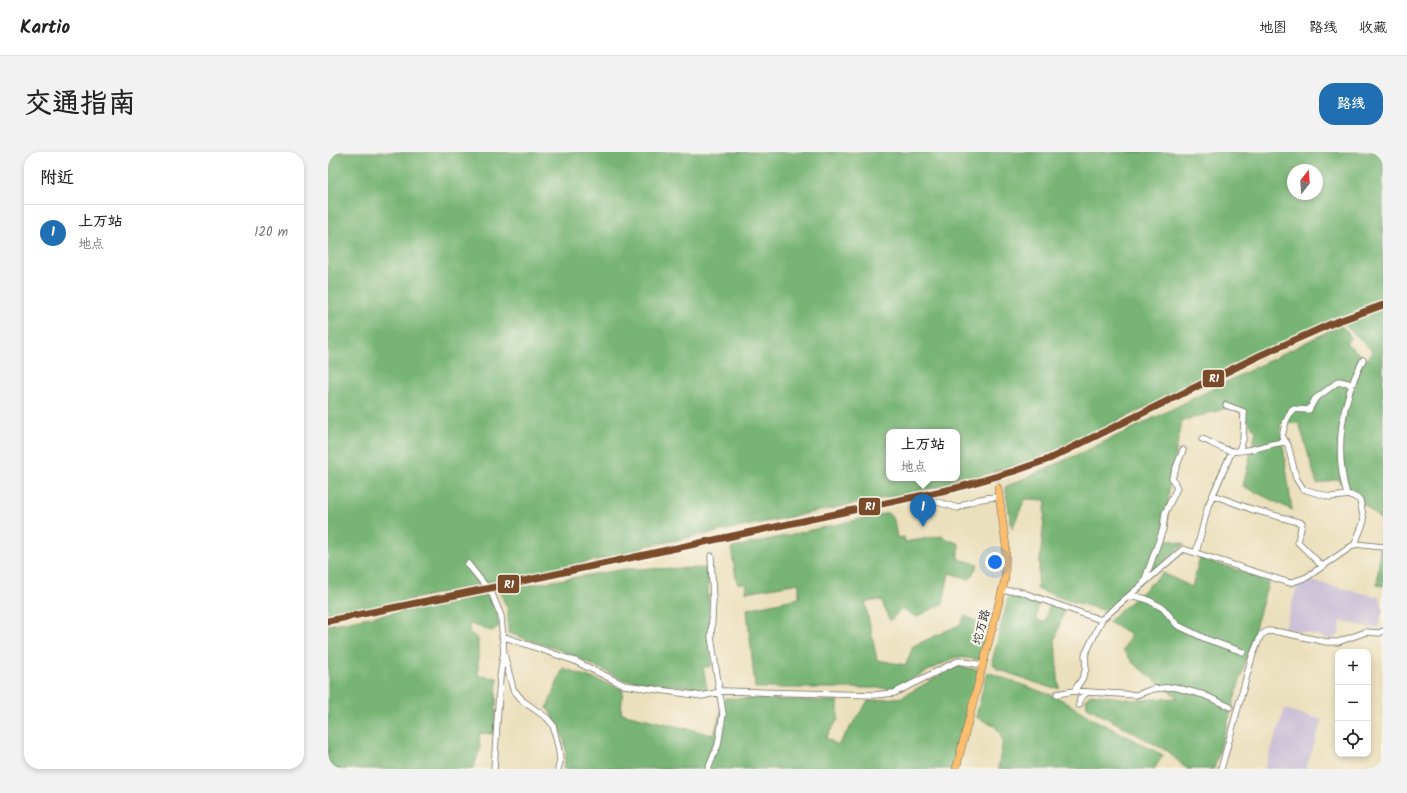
<!DOCTYPE html>
<html lang="zh">
<meta charset="utf-8">
<style>
:root{--surface:#fff;--page:#f2f2f2;--text:#222;--muted:#767676;--line:#e0e0e0;--accent:#1f6fb2}
body{margin:0;font-family:Kalam,"LXGW WenKai TC",sans-serif;background:var(--page);color:var(--text)}
.controls{position:absolute;right:12px;bottom:12px;display:grid;overflow:hidden;border-radius:8px;box-shadow:0 2px 6px #0003}
.controls button{width:36px;height:36px;display:grid;place-items:center;padding:0;border:0;border-bottom:1px solid var(--line);background:var(--surface);color:var(--text);font:20px sans-serif}
.compass{position:absolute;left:959px;top:12px;width:36px;height:36px;border-radius:50%;background:var(--surface);box-shadow:0 2px 6px #0003;rotate:17deg}
.you{position:absolute;left:667px;top:410px;width:14px;height:14px;margin:-10px;border:3px solid #fff;border-radius:50%;background:#1a73e8;box-shadow:0 0 0 6px #1a73e833}
.badge{display:grid;place-items:center;width:26px;height:26px;border-radius:50%;background:var(--accent);color:#fff;font-size:13px;font-weight:700}
.pin{position:absolute;translate:-50% -33px;filter:drop-shadow(0 1px 2px #0008)}
.pin::after{content:'';position:absolute;top:21px;width:14px;height:12px;background:inherit;clip-path:polygon(0 0,100% 0,50% 100%)}
.popup{position:absolute;left:558px;top:277px;width:74px;height:52px;box-sizing:border-box;display:grid;place-content:center;border-radius:8px;background:var(--surface);filter:drop-shadow(0 1px 3px #0005);font-size:13px;white-space:nowrap;color:var(--muted)}
.popup b{font-size:15px;color:var(--text)}
.popup::after{content:'';position:absolute;left:50%;top:100%;margin-left:-8px;border:8px solid transparent;border-top-color:var(--surface)}
.list{margin:0;padding:0;list-style:none}
h2{display:flex;justify-content:space-between;align-items:center;height:52px;margin:0;padding:0 16px;font-size:17px}
h2 small{font-size:13px;font-weight:400;color:var(--muted)}
.list li{display:grid;grid-template-columns:26px 1fr auto;gap:12px;align-items:center;box-sizing:border-box;height:56px;padding:0 16px;border-top:1px solid var(--line)}
.list b{display:block;font-size:15px;white-space:nowrap}
.list p{margin:0;font-size:13px;white-space:nowrap;color:var(--muted)}
.list em{font-size:13px;font-style:normal;color:var(--muted)}
.icon{flex:none;width:22px;height:22px;fill:none;stroke:currentColor;stroke-width:2;stroke-linecap:round;stroke-linejoin:round}
.map{position:relative;flex:none;width:1055px;height:617px;overflow:hidden;border-radius:16px}
header{display:flex;align-items:center;gap:24px;box-sizing:border-box;height:56px;padding:0 20px;background:var(--surface);border-bottom:1px solid var(--line)}
header strong{font-size:19px}
nav{display:flex;gap:22px;margin-inline-start:auto;font-size:14px}
.intro{display:flex;align-items:center;justify-content:space-between;box-sizing:border-box;height:96px;padding:0 24px}
h1{margin:0;font-size:28px}
.button{padding:10px 18px;border-radius:16px;background:var(--accent);color:#fff;font-size:14px;font-weight:700}
main{display:flex;gap:24px;padding:0 24px}
aside{flex:1;background:var(--surface);border-radius:16px;box-shadow:0 2px 6px #0003}
.map>svg:first-child{display:block}
</style>
<header>
<strong>Kartio</strong>
<nav><a>地图</a><a>路线</a><a>收藏</a></nav>
</header>
<div class="intro"><h1>交通指南</h1><a class="button">路线</a></div>
<main>
<aside>
<h2>附近<small></small></h2>
<ul class="list">
<li><span class="badge">1</span><div><b>上万站</b><p>地点</p></div><em>120 m</em></li>
</ul>
</aside>
<div class="map">
<svg width="1055" height="617" viewBox="0 0 1055 617">
<rect width="100%" height="100%" fill="#fbf7ec"/>
<filter id="ink" filterUnits="userSpaceOnUse"><feTurbulence type="fractalNoise" baseFrequency=".025" numOctaves="2"/><feDisplacementMap in="SourceGraphic" scale="8" xChannelSelector="R" yChannelSelector="G"/><feConvolveMatrix kernelMatrix="1 2 1 2 8 2 1 2 1" color-interpolation-filters="sRGB"/></filter>
<filter id="wash" filterUnits="userSpaceOnUse"><feTurbulence type="fractalNoise" baseFrequency=".012" numOctaves="4" result="noise"/><feDisplacementMap in="SourceGraphic" scale="16" xChannelSelector="R" yChannelSelector="G"/><feGaussianBlur stdDeviation="0.9" result="paint"/><feColorMatrix in="noise" values="0 0 0 0 0 0 0 0 0 0 0 0 0 0 0 0 0 1.4 0 .05"/><feComposite in="paint" operator="in"/></filter>
<g filter="url(#wash)">
<rect width="100%" height="100%" fill="#ebe0bd"/>
<path fill="#cabfd6" d="M984 429 1051 445 1055 456 1050 477 1013 469 1011 483 1003 487 957 476 969 434Z
M957 557 994 568 978 617H936Z"/>
<path fill="#77b474" stroke="#517050" fill-rule="evenodd" d="M0 0H1055V150L994 172 744 291 700 310 629 331 319 394 297 402 0 465ZM965 18H989V42H965ZM561 280H629V326H561Z
M1055 156V434L1049 433 1054 369 1009 327 989 332 971 271 952 272 964 358 915 334 928 279 906 254 854 269 841 334 839 387 856 392 789 451 775 458 739 448 709 437 718 348 697 347 684 377 677 335C791 286 901 228 1013 173L1023 185 1018 191 1039 208 1045 200 1015 171Z
M560 361 566 368 569 386 576 385 577 390 613 384 631 392 630 407 650 412 642 427 621 421 615 451 588 465 574 456 562 469 553 448 537 450 549 508 578 513 585 494 633 472 636 464 648 469 646 483 661 488 654 508 628 505 566 536H427L419 457 471 446V431L418 440 419 432 409 431 403 396Z
M872 406 941 428 886 617H859L839 599 759 555 758 546 763 542 806 548 850 546 806 512 795 498 803 482 780 470 835 421 864 435Z
M379 416C382 449 379 482 384 514L375 515 379 537 297 528 232 498 180 481V458L171 438 298 417Z
M160 443 169 460 171 474 164 479 141 472V480L150 487V524L169 526 167 582 151 581 152 597 145 617H0V473Z
M689 444 711 449 708 467 717 471 721 453 736 459 727 488 731 536 720 535 669 517 664 510 680 446Z
M628 514 652 518 625 617H235C243 594 232 574 219 556L235 516 295 537 293 561 386 583 397 546 510 549V567L498 586 510 593 540 549 574 545Z
M659 520 731 546 765 567 835 603 826 617H670L675 588 668 575 648 565Z"/>
</g>
<g filter="url(#ink)">
<g fill="none" stroke-linecap="round" stroke-linejoin="round">
<path stroke="#c5bca0" stroke-width="5.5" stroke-dasharray="5.5 3" stroke-linecap="butt" d="M668 316 670 336"/>
<g stroke="#6e6a5e" stroke-width="7">
<path id="minor" d="M1023 234 1020 231 1011 229 987 247 981 258 964 257 958 269 954 284 960 293 968 326 975 337 1002 345 1023 343 1032 348 1036 369 1027 392
M898 253 916 260 915 288 911 298
M874 287C883 290 894 298 904 299 922 301 940 291 957 290
M885 343 923 357 974 371 970 390 994 414
M1019 343C1006 299 1013 249 1035 208
M606 349 630 356C643 348 656 345 671 345
M868 401 880 354 904 299
M140 412 164 442 173 464 176 502 185 537 195 549 219 566 225 573 231 599 232 609 230 617
M816 430 835 377 837 361 849 336 844 326 855 298
M674 439H690L773 468 855 397 962 431 979 425 1027 392 1055 395
M802 443 818 447 835 456 849 473 878 487 915 500
M174 484 247 509 296 533 374 544 396 539 546 543 566 541 630 509 655 513
M746 539 754 527 758 517 757 503 774 467
M729 542 746 539 808 543 825 537 846 535 876 543 902 555
M751 553 752 547 759 540
M166 617 172 526 175 504
M380 617 390 593 395 562 383 485 385 449 383 404
M893 617 924 505 933 483 940 479 952 480 999 490H1010L1038 480 1051 481 1055 479"/>
</g>
<g stroke="#6e6a5e" stroke-width="8">
<path id="major" d="M628 617 677 427 678 394 670 336"/>
</g>
<use href="#minor" stroke="#fff" stroke-width="5.5"/>
<use href="#major" stroke="#fbbd6e" stroke-width="7"/>
<g stroke="#fbf7ec" stroke-width="10">
<path id="rail-1" d="M0 469 167 435 628 336 687 319 721 307 933 203 1005 171 1055 153"/>
</g>
<use href="#rail-1" stroke="#7a4b2a" stroke-width="7"/>
</g>
</g>
<g text-anchor="middle" stroke-width="4" stroke-linejoin="round" paint-order="stroke">
<g font-size="12" fill="#2b2b2b" stroke="#fbf7ec">
<text transform="translate(653 475) rotate(-75)" y="4">坨万路</text>
</g>
</g>
<g stroke="#fbf7ec" stroke-width="1.5">
<rect x="874" y="217" width="23" height="19" rx="4" fill="#7a4b2a"/>
<rect x="530" y="345" width="23" height="19" rx="4" fill="#7a4b2a"/>
<rect x="169" y="422" width="23" height="20" rx="4" fill="#7a4b2a"/>
</g>
<g font-size="11" text-anchor="middle" font-weight="bold" fill="#fff">
<text x="886" y="230">R1</text>
<text x="542" y="358">R1</text>
<text x="181" y="436">R1</text>
</g>
</svg>
<div class="controls">
<button>+</button>
<button>−</button>
<button><svg class="icon" aria-label="locate" viewBox="0 0 24 24"><circle cx="12" cy="12" r="6"/><path d="M12 2v4M12 18v4M2 12h4M18 12h4"/></svg></button>
</div>
<svg class="compass" viewBox="-18 -18 36 36"><path d="M0-13l5 13h-10z" fill="#e53935"/><path d="M0 13l5-13h-10z" fill="#767676"/></svg>
<div class="you"></div>
<div class="pin badge" style="left:595px;top:375px">1</div>
<div class="popup"><b>上万站</b>地点</div>
</div>
</main>
